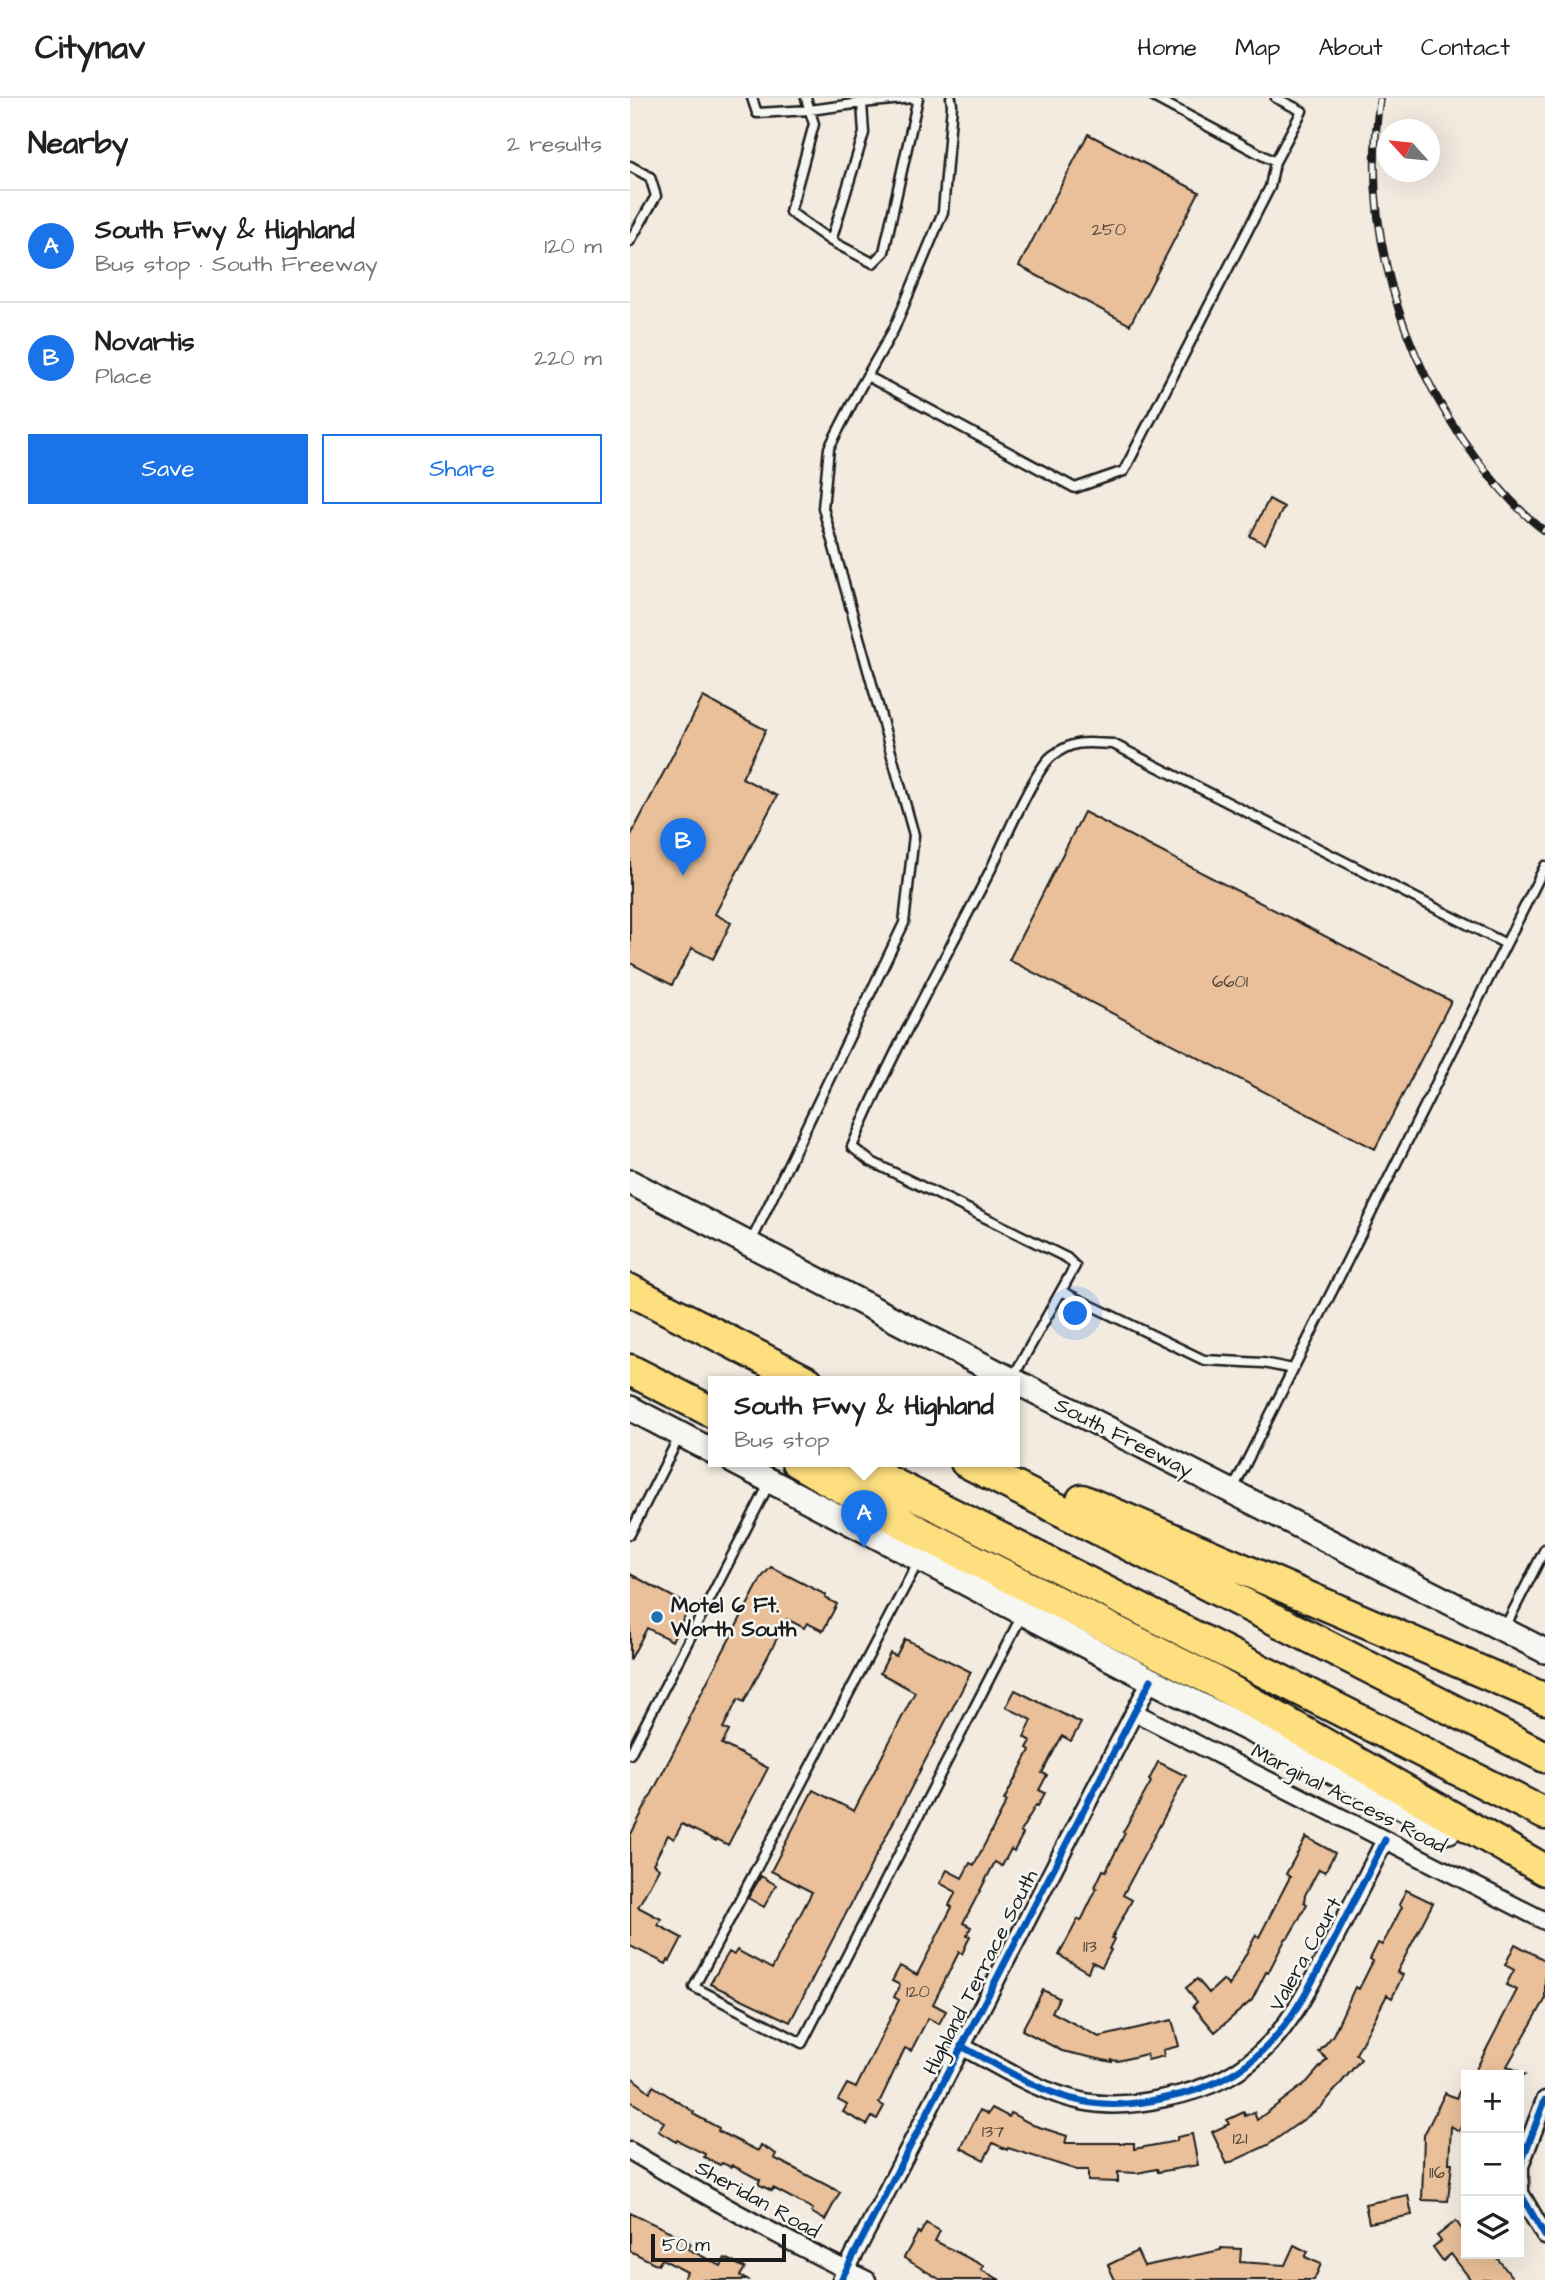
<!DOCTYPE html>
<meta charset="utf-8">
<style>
:root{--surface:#fff;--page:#f2f2f2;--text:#202124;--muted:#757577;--line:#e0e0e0;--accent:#1a73e8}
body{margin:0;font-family:"Architects Daughter",sans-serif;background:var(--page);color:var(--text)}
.controls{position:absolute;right:21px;bottom:21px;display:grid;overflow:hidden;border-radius:0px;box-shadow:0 7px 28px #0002}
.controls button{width:63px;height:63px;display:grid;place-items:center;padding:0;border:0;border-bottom:2px solid var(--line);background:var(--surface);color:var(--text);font:35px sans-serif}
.compass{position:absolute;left:747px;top:21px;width:63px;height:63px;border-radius:50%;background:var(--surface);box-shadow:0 7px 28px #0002;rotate:297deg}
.scale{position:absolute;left:21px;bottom:18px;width:135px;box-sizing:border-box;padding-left:7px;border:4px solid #1c1c1c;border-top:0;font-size:19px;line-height:24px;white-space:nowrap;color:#1c1c1c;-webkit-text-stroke:5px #f6f6f2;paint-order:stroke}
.you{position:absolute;left:446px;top:1216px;width:24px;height:24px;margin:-18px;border:5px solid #fff;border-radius:50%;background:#1a73e8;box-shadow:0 0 0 10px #1a73e833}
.badge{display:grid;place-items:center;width:46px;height:46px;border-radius:50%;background:var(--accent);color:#fff;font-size:23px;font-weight:700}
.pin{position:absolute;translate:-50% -58px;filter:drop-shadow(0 2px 4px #0008)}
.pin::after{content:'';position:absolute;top:37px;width:24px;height:21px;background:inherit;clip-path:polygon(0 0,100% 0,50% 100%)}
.popup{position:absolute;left:78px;top:1278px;width:312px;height:91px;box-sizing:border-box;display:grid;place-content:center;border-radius:0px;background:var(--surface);filter:drop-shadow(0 2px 5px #0005);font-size:23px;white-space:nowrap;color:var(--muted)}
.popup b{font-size:26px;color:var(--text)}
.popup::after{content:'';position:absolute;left:50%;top:100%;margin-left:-14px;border:14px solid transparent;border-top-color:var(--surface)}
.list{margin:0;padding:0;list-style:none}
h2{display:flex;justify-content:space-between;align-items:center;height:91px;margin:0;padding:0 28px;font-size:30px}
h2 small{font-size:23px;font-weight:400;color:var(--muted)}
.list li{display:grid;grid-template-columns:46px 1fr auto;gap:21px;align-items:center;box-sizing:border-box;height:112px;padding:0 28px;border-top:2px solid var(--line)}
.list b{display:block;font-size:26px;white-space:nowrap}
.list p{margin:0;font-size:23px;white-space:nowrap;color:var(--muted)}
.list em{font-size:23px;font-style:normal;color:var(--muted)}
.actions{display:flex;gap:14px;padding:21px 28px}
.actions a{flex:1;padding:16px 0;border:2px solid var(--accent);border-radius:0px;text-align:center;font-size:24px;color:var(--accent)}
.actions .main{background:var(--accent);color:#fff}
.icon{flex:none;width:38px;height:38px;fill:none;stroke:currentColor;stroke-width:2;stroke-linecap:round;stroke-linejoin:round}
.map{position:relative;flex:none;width:915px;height:2182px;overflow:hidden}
header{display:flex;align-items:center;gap:42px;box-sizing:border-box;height:98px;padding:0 35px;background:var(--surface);border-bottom:2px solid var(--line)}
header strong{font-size:33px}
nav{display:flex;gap:38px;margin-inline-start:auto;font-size:24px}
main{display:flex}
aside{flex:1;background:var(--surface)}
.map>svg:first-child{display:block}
</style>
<header>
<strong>Citynav</strong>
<nav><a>Home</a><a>Map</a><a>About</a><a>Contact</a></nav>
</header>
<main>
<aside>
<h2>Nearby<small>2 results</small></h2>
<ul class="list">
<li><span class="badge">A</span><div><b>South Fwy &amp; Highland</b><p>Bus stop · South Freeway</p></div><em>120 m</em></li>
<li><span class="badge">B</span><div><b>Novartis</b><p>Place</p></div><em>220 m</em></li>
</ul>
<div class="actions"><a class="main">Save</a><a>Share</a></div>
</aside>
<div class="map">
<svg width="915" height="2182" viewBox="0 0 915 2182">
<rect width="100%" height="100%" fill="#f3ebe0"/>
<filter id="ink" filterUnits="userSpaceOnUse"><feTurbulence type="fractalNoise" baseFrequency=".0143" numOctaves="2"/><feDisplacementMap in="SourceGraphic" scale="14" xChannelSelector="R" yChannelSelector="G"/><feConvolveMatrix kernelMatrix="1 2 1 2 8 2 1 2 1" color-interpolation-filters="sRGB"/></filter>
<g filter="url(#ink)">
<path fill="#e9c099" stroke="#1c1c1c" stroke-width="2" d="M458 36 569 94 500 227 389 168Z
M639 401 654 409 635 446 620 438Z
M73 599 136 632 112 680 147 698 85 816 101 825 83 861 62 850 42 887 0 865V739Z
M454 714 821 903 745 1051 379 862Z
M141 1469 196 1497 195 1500 207 1506 193 1533 177 1525 174 1530 157 1521 114 1604 108 1601 93 1630 99 1633 92 1646 138 1670 98 1747 87 1741 86 1743 52 1726 44 1741 38 1737 23 1766 29 1770 8 1809 31 1821 28 1827 52 1840 40 1863 38 1862 36 1866 0 1848V1738L60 1622 58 1621 78 1582 132 1479Z
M0 1476 60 1508 42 1543 17 1530 0 1562Z
M275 1541 341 1574 160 1924 80 1886 99 1854 104 1857 107 1852 142 1871 182 1794 141 1773 183 1692 224 1713 285 1594 250 1575 260 1555 266 1558Z
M385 1592 451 1625 441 1643 432 1638 412 1675 417 1677 409 1692 415 1695 408 1708 406 1707 390 1734 393 1736 384 1753 381 1751 372 1768 365 1764 333 1825 341 1829 337 1837 340 1838 332 1856 329 1854 303 1906 316 1913 309 1926 298 1920 281 1953 275 1950 249 2005 254 2008 247 2021 242 2019 237 2027 213 2014 217 2007 208 2002 217 1986 226 1990 269 1902 264 1899 270 1887 262 1883 270 1868 287 1877 322 1809 319 1807 326 1794 310 1785 317 1772 332 1780 340 1765 344 1767 377 1703 374 1702 400 1652 397 1650 401 1643 394 1639 402 1622 376 1609Z
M528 1664 556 1678 493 1797 502 1802 482 1840 484 1841 479 1851 481 1852 472 1869 462 1864 458 1874 429 1857 448 1821 451 1823 467 1790 465 1789 473 1772 476 1773 495 1735 493 1734 521 1684 519 1682Z
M676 1739 705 1755 695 1774 689 1771 675 1797 674 1804 677 1806 670 1819 658 1840H656L638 1875 636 1874 622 1902 585 1934 563 1908 567 1904 556 1890 567 1881 579 1895 593 1882 599 1888 626 1837 629 1839 660 1779 656 1776Z
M131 1778 146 1787 134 1809 118 1800Z
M776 1792 803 1805 767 1874 773 1877 762 1900 757 1897 726 1956 731 1961 691 2009 638 2047 597 2066 582 2034 599 2026 597 2022 614 2014 615 2018 624 2014 627 2022 677 1984 697 1961 689 1954 703 1937 725 1889 729 1891 743 1863 740 1861 748 1845 752 1847 757 1838 772 1809 769 1807Z
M885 1846 915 1862V1902L877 1968 896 1977H843L887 1892 876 1887 884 1872 875 1867Z
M413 1892 429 1900 422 1914 469 1939 542 1922 549 1948 533 1952 534 1958 518 1962 516 1956 488 1963 482 1962V1964L432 1953 392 1932Z
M0 1978 20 1994 23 1988 64 2014 63 2016 89 2030 88 2033 128 2053 131 2047 146 2056 144 2060 210 2094 195 2122 181 2114 183 2111 143 2090 142 2093 128 2086 130 2082 102 2067 101 2069 92 2065 90 2067 74 2059 75 2056 47 2042 46 2044 28 2033 34 2024 0 2003Z
M836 1980V2019L829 2033 821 2028 819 2065H822L818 2103 792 2102 794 2037 815 1995 826 2000Z
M362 2010 379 2019 381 2015 403 2027 437 2038 435 2045H504V2051L547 2043V2039L562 2036 568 2067 528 2074 527 2071 507 2075 488 2074V2084L458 2083V2072H447L378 2050 377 2052 363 2045 354 2062 331 2050 350 2012 358 2016Z
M778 2097 782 2117 739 2125 735 2106Z
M0 2115 54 2140 61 2146 58 2151 91 2168 95 2160 115 2170 110 2178 117 2182H53L57 2174 32 2161 28 2167 0 2153Z
M826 2123 836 2137V2156H864L884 2182H841L821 2156 813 2163 803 2149 811 2143 807 2138Z
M296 2125 310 2133 305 2143 354 2168 351 2172 370 2182H311L274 2160 288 2134 290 2136Z
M664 2147 678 2154 675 2159 691 2166 684 2182H485L478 2167 507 2153 514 2168 591 2152V2150L611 2151 610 2164 655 2167Z"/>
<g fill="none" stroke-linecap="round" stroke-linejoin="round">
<g stroke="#1c1c1c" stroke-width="13">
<path id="lane" d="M122 0 127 15 180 12 232 5 234 35 201 143 243 165 254 154 288 0
M176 0 184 26 160 114 201 143
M231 0 232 5 283 0
M525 0 645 64 672 13 646 0
M0 68 20 79 26 98 0 143
M237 278 445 390 494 373 640 89 645 64
M121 1144 274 825 284 737 193 410 199 350 230 290 264 231 313 114 322 7 321 0
M431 1193 574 1262 633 1265 663 1271
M383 1279 445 1168 437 1160 240 1063 222 1049C262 953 314 863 361 771 372 748 405 671 422 658 445 641 456 645 483 646L876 846
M603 1391 915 768
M0 1436 49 1339
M288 1464 64 1889 172 1945 392 1517
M875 1529 915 1451
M0 1656 139 1386"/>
</g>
<g stroke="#1c1c1c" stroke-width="21">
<path id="street" d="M504 1614 915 1823
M331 1948C369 1968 408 1994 451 2003 478 2009 509 2006 535 2000 632 1981 660 1927 702 1846 720 1811 738 1776 755 1742
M915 2002 890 2068V2095L915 2138
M0 2053C78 2100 156 2143 237 2182
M211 2182 521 1582"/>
</g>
<g stroke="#1c1c1c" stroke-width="28">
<path id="secondary" d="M0 1084 292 1236 915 1553
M0 1310 84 1354
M104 1364 521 1582 819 1733"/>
</g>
<g stroke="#1c1c1c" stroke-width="35">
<path id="highway" d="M0 1192 178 1284
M0 1272 84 1315
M167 1364 291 1435 582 1582 915 1772
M220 1364 915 1716
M336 1364 915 1659
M452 1402 915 1601"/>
</g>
<use href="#lane" stroke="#f6f6f2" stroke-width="8"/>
<use href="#street" stroke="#f6f6f2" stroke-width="16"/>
<use href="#secondary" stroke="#f6f6f2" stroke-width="23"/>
<use href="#highway" stroke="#fedf80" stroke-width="30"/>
<g stroke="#1c1c1c" stroke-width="8">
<path id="rail" d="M750 0C730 126 770 259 846 360 866 387 888 413 915 433"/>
</g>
<use href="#rail" stroke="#f6f6f2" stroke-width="5" stroke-dasharray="16" stroke-linecap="butt"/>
<g stroke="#f6f6f2" stroke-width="11">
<path id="cycleway" d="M331 1948C369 1968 408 1994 451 2003 478 2009 509 2006 535 2000 632 1981 660 1927 702 1846 720 1811 738 1776 755 1742
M915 2002 890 2068V2095L915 2138
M211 2182 521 1582"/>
</g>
<use href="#cycleway" stroke="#0057b8" stroke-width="7"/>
</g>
</g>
<circle fill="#1f6fb2" stroke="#f6f6f2" stroke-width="2.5" cx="27" cy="1519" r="7"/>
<g text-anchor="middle" stroke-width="5" stroke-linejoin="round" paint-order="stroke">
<g font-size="18" fill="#4f453b">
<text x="479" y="137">250</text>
<text x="600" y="889">6601</text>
<text x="460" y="1854">113</text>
<text x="288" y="1899">120</text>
<text x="363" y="2039">137</text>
<text x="610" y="2046">121</text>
<text x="807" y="2080">116</text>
</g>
<g font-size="21" fill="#1c1c1c" stroke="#f6f6f2">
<text transform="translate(494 1339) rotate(27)" y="7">South Freeway</text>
<text transform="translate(719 1700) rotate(27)" y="7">Marginal Access Road</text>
<text transform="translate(675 1856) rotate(-61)" y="7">Valera Court</text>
<text transform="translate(350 1874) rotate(-63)" y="7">Highland Terrace South</text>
<text transform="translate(128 2101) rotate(29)" y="7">Sheridan Road</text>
</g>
<g font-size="21" font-weight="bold" fill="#1c1c1c" stroke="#f6f6f2" text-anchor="start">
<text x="41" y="1514">Motel 6 Ft.<tspan x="41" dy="24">Worth South</tspan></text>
</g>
</g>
</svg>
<div class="controls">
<button>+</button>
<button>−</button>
<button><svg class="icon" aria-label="layers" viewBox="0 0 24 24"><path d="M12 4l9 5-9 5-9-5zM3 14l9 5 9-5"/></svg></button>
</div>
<svg class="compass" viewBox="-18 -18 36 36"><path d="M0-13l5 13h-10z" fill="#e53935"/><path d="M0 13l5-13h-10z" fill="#757577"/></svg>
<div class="scale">50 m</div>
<div class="you"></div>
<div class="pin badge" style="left:234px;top:1450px">A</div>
<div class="popup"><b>South Fwy &amp; Highland</b>Bus stop</div>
<div class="pin badge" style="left:53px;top:778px">B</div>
</div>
</main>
